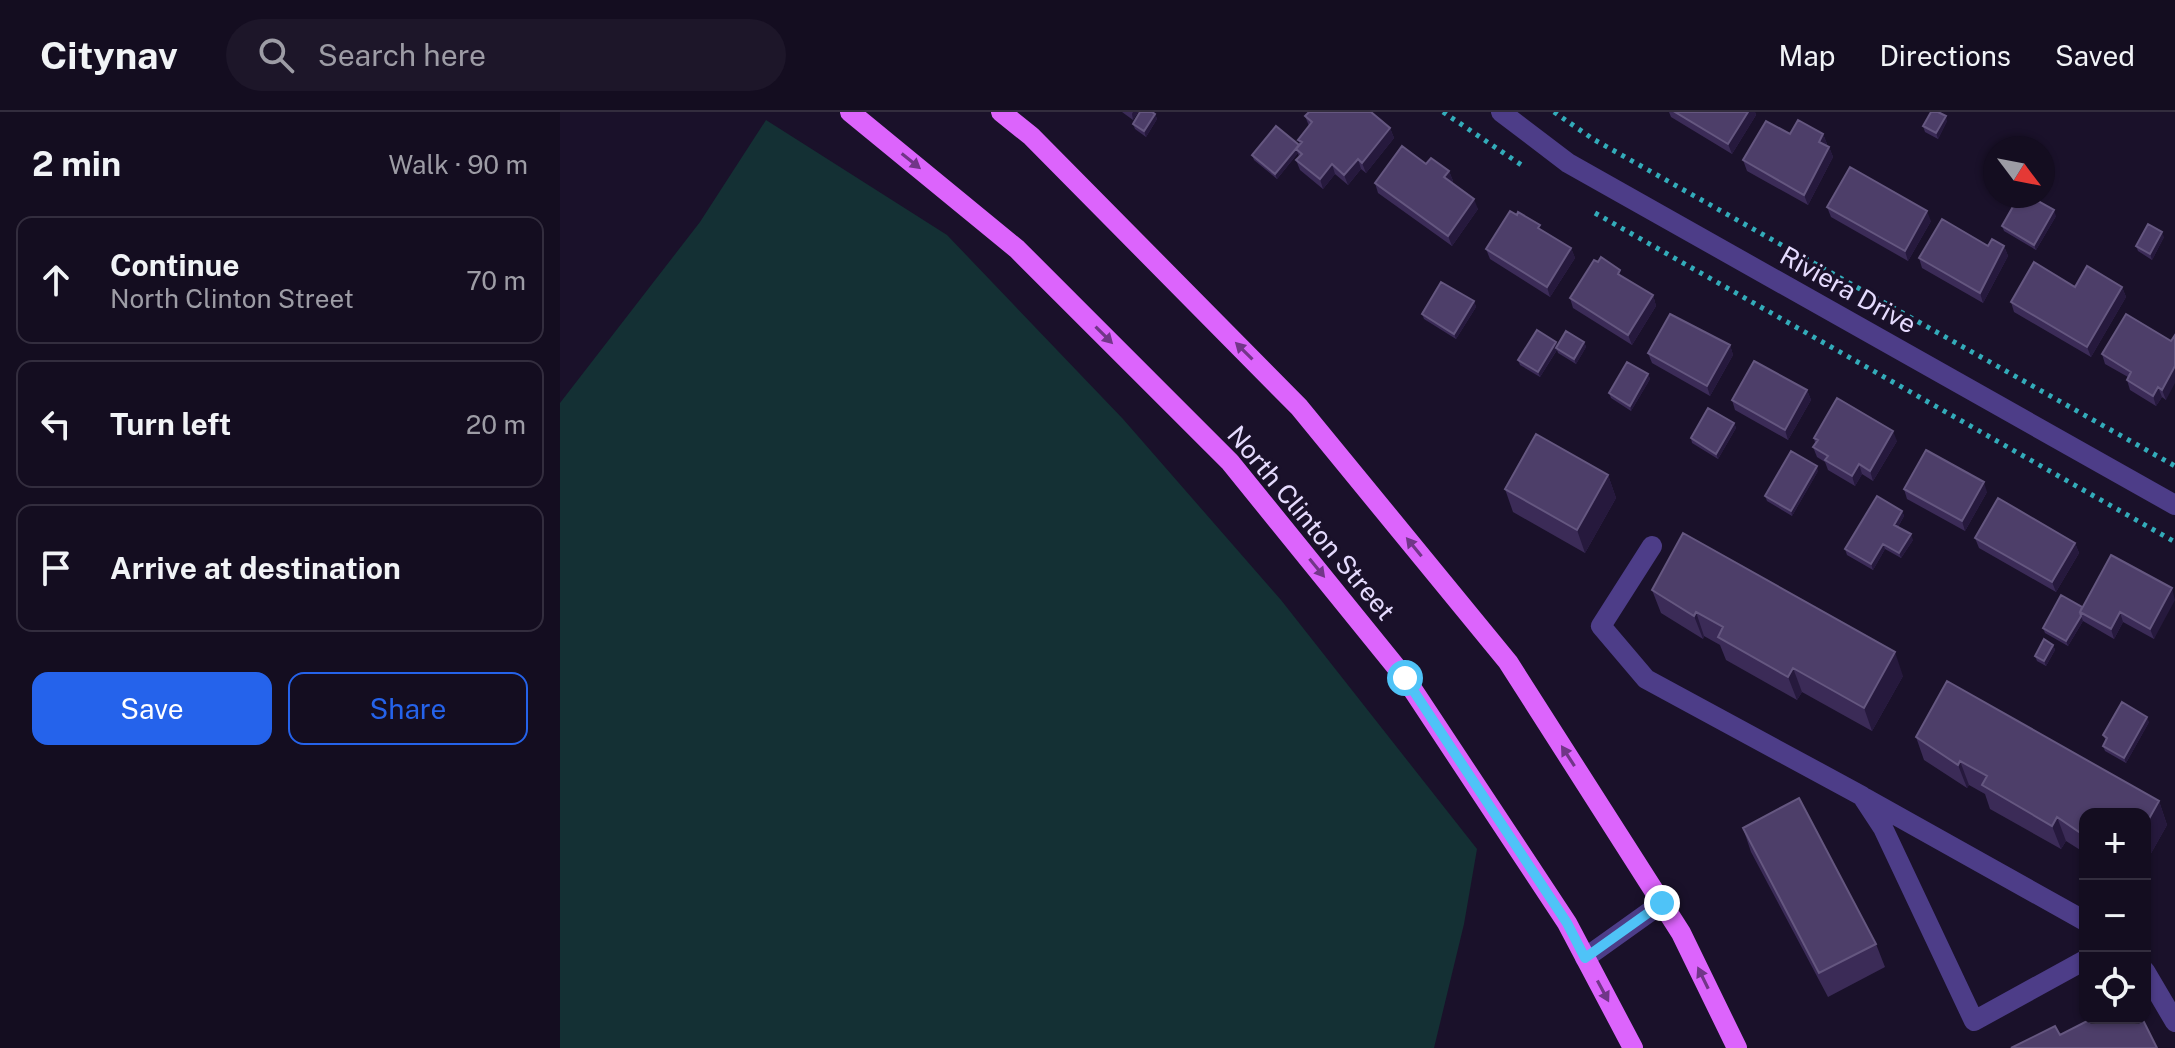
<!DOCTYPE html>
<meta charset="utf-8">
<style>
:root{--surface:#140d20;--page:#1d1629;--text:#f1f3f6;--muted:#9d9ca5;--line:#332d3e;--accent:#2563eb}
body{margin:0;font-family:"Public Sans",sans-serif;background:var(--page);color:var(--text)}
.controls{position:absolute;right:24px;bottom:24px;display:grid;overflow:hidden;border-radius:16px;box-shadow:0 2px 6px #0004}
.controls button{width:72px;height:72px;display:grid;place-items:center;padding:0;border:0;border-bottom:2px solid var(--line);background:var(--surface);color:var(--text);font:40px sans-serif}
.compass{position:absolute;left:1423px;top:24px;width:72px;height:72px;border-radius:50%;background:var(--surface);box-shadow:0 2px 6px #0004;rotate:122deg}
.stop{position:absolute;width:24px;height:24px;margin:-18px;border:6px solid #4fc3f7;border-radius:50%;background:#fff}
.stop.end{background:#4fc3f7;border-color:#fff;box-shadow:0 2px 8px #0008}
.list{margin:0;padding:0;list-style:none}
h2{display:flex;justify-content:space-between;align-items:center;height:104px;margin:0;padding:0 32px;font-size:34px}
h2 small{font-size:26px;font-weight:400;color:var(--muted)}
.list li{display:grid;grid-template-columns:52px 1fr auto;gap:24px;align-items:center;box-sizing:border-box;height:128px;margin:0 16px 16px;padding:0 16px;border:2px solid var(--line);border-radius:16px}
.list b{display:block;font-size:30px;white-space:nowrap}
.list p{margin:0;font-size:26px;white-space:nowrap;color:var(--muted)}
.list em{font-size:26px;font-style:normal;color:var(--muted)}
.actions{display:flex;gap:16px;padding:24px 32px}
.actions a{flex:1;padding:18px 0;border:2px solid var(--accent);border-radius:16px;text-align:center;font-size:28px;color:var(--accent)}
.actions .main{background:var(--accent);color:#fff}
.icon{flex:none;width:44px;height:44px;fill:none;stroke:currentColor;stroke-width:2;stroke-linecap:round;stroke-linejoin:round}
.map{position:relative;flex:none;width:1615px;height:936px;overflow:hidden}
header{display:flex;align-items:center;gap:48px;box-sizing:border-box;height:112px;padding:0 40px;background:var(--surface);border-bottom:2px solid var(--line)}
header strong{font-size:38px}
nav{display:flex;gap:44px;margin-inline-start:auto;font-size:28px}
.search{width:560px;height:72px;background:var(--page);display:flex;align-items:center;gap:20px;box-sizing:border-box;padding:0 28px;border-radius:44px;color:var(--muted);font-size:30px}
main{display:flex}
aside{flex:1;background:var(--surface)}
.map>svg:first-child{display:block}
</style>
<header>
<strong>Citynav</strong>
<div class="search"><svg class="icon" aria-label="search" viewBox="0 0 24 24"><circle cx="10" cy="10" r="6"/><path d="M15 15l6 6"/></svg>Search here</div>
<nav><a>Map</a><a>Directions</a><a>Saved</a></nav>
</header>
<main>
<aside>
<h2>2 min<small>Walk · 90 m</small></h2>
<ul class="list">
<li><svg class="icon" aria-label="ahead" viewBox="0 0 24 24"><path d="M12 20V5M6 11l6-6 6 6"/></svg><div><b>Continue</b><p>North Clinton Street</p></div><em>70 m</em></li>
<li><svg class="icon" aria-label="left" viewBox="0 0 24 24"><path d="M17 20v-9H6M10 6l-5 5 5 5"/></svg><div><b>Turn left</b></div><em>20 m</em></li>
<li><svg class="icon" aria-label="arrive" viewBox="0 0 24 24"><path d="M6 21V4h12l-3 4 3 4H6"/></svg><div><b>Arrive at destination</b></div></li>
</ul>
<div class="actions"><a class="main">Save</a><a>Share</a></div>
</aside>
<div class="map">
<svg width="1615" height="936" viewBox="0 0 1615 936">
<rect width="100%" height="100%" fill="#1a112a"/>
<path fill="#143034" d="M206 8 387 123 563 307 721 488 917 737 904 812 874 936H0V291L140 110Z"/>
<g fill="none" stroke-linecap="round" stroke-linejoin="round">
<path stroke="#33acba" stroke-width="5" stroke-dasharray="4 6" stroke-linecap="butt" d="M883 0 963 54
M994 0 1033 27 1615 354
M1035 101 1615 430"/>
<path stroke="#4d3d88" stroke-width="20" d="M941 0 1008 51 1615 393
M1092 434 1041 514 1086 567 1302 684 1323 716 1414 909 1525 848
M1305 686 1525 809
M1025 846 1102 791
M1585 859 1615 910"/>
<path stroke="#dc64fc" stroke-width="20" d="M290 0 457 137 670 350 845 566 1007 811 1073 936
M441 0 471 24 739 295 948 550 1121 821 1177 936"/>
</g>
<path fill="#3b2b57" d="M562 0H578L573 8Z
M1109 0H1195L1196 3 1172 42 1111 5Z
M595 2 597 7 586 25 575 17 573 12Z
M745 4 830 16 834 26 806 61 801 57 788 73 775 62 763 77 740 58 736 48 739 45 738 41 717 67 694 48 692 43 739 34 740 32 738 28 749 14Z
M1387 9 1378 27 1365 20 1363 14Z
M1230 22H1263L1267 32 1266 34 1269 35 1273 45 1248 93 1187 59 1183 48Z
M866 52 889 59 893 69 892 70 918 97 892 134 818 81 815 71Z
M1267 95 1371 109 1348 149 1271 105Z
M1496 104 1476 138 1444 119 1442 114Z
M982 118 1011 136 1015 146 990 185 930 147 926 137Z
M1604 125 1592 148 1578 139 1576 134Z
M1428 134H1444L1448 144 1423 191 1362 156 1359 146Z
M1063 165 1093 183 1096 194 1072 233 1013 196 1010 186Z
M1515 175H1562L1566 185 1531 245 1454 200 1451 190Z
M914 189 916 195 896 227 864 207 862 202Z
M1611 229 1606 288 1602 285 1596 294 1570 278 1567 268 1568 265 1545 252 1542 242Z
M996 230 997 234 1024 230 1026 235 1016 252 998 241 997 238 980 265 960 253 958 248Z
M1170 233 1173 243 1150 284 1092 251 1088 241Z
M1088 262 1090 267 1071 299 1051 286 1049 281Z
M1247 278 1251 288 1228 328 1175 298 1172 288Z
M1174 311 1176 316 1158 347 1132 331 1131 326Z
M1254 326 1337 329 1313 369 1302 362 1295 374 1268 358 1265 350 1257 345 1253 335 1255 331Z
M1258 359 1232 404 1207 389 1205 384Z
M1048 363 1056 386 1025 441 953 400 945 377Z
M1344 377 1427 380 1405 419 1347 387Z
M1342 399 1344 404 1338 415 1353 428 1341 446 1325 437 1313 458 1287 443 1285 437Z
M1415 426 1515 431 1519 441 1496 480 1419 436Z
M1612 476 1594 527 1563 510 1554 527 1523 509 1508 534 1485 521 1483 516 1522 495Z
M1092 478 1343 564 1312 619 1242 580 1237 588 1166 548 1160 533 1144 524 1143 527 1101 501Z
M1493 533 1495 538 1486 554 1477 549 1475 544Z
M1387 569 1599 689 1607 713 1585 752V702H1525V741L1506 729 1501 737 1430 697 1425 682 1409 673 1407 676 1364 648 1356 625Z
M1589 610 1566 651 1545 639 1543 634 1546 629 1543 623Z
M1183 716 1316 832 1325 855 1268 885 1191 740Z"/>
<path fill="#26193d" d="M573 0H578L573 8 572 2Z
M1188 0H1195L1196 3 1172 42 1168 32Z
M595 2 597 7 586 25 584 19Z
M1386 4 1387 9 1378 27 1376 21Z
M830 16 834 26 806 61 802 51Z
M1263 22 1267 32 1262 40 1259 30Z
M739 33 736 37 738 41 717 67 715 62Z
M1269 35 1273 45 1248 93 1244 83Z
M798 47 801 57 788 73 784 63Z
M772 52 775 62 763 77 760 67Z
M889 59 893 69 888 75 884 65Z
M914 87 918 97 892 134 888 124Z
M1494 98 1496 104 1476 138 1474 133Z
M1367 99 1371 109 1348 149 1345 139Z
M1602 120 1604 125 1592 148 1590 142Z
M1444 134 1448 144 1423 191 1420 181Z
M1011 136 1015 146 990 185 987 175Z
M1562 175 1566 185 1531 245 1527 235Z
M1093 183 1096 194 1072 233 1068 223Z
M914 189 916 195 896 227 894 222Z
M996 230 998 236 980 265 978 260Z
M1024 230 1026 235 1016 252 1014 247Z
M1170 233 1173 243 1150 284 1147 274Z
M1615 254V271L1606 288 1602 278Z
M1088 262 1090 267 1071 299 1070 294Z
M1598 275 1602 285 1596 294 1593 284Z
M1247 278 1251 288 1228 328 1225 318Z
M1174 311 1176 316 1158 347 1156 342Z
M1333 319 1337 329 1313 369 1310 359Z
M1299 352 1302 362 1295 374 1292 364Z
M1257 354 1258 359 1232 404 1231 399Z
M1048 363 1056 386 1025 441 1017 418Z
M1424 370 1427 380 1405 419 1402 409Z
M1342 399 1344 404 1336 418 1334 413Z
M1351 422 1353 428 1341 446 1339 441Z
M1515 431 1519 441 1496 480 1492 470Z
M1323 432 1325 437 1313 458 1311 452Z
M1612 476 1615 488 1594 527 1590 517Z
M1136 500 1144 524 1143 527 1134 504Z
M1560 500 1563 510 1554 527 1551 517Z
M1521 504 1523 509 1508 534 1506 529Z
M1493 533 1495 538 1486 554 1484 549Z
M1335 540 1343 564 1312 619 1304 596Z
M1233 556 1242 580 1237 588 1228 565Z
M1587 605 1589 610 1566 651 1564 646Z
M1400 649 1409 673 1407 676 1398 653Z
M1599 689 1607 713 1585 752V714Z
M1497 705 1506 729 1501 737 1492 714Z"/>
<path fill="#4d3e69" stroke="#655780" stroke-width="2" d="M580 0H592L595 2 584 19 573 12Z
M749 0H811L830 16 802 51 798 47 784 63 772 52 760 67 736 48 742 42 736 37 742 30 738 28 752 10 745 4Z
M1115 0H1188L1168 32Z
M1371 0H1378L1386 4 1376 21 1363 14Z
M1238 8 1263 22 1259 30 1269 35 1244 83 1183 48 1206 9 1230 22Z
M716 14 739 33 715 62 692 43Z
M842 34 866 52 871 46 889 59 884 65 914 87 888 124 815 71Z
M1290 55 1367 99 1345 139 1267 95Z
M1459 84H1469L1494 98 1474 133 1442 114Z
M950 99 957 103 958 100 980 113 978 116 1011 136 987 175 926 137Z
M1382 107 1428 134 1432 127 1444 134 1420 181 1359 146Z
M1588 112 1602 120 1590 142 1576 134Z
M1041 145 1060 158 1058 162 1093 183 1068 223 1010 186 1034 148 1038 150Z
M1474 150 1515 175 1527 154 1562 175 1527 235 1451 190Z
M881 170 914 189 894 222 862 202Z
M1110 202 1170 233 1147 274 1088 241Z
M1566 202 1611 229 1615 223V254L1602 278 1598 275 1593 284 1567 268 1571 260 1542 242Z
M977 218 996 230 978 260 958 248Z
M1006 219 1024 230 1014 247 996 236Z
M1194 249 1247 278 1225 318 1172 288Z
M1067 250 1088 262 1070 294 1049 281Z
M1277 286 1333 319 1310 359 1299 352 1292 364 1265 348 1268 344 1253 335 1258 328 1254 326Z
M1148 296 1174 311 1156 342 1131 326Z
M976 322 1048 363 1017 418 945 377Z
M1366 338 1424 370 1402 409 1344 377Z
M1231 339 1257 354 1231 399 1205 384Z
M1317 384 1342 399 1334 413 1351 422 1339 441 1323 432 1311 452 1285 437Z
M1438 386 1515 431 1492 470 1415 426Z
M1123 421 1335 540 1304 596 1233 556 1228 565 1158 525 1163 515 1136 500 1134 504 1092 478Z
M1551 443 1612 476 1590 517 1560 500 1551 517 1520 500Z
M1501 483 1522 495 1520 500 1521 504 1506 529 1483 516Z
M1484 527 1493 533 1484 549 1475 544Z
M1387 569 1599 689 1585 714V702H1525V724L1497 705 1492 714 1422 673 1427 664 1400 649 1398 653 1356 625Z
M1562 590 1587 605 1564 646 1543 634 1547 626 1543 623Z
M1239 686 1316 832 1259 861 1183 716Z
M1533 906H1582L1597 936H1451L1495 914 1500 923Z"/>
<defs><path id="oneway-solid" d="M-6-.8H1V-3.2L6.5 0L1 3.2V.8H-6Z" transform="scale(2)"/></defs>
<g fill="#713688">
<use href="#oneway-solid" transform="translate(351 49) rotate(39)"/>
<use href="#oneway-solid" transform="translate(544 223) rotate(45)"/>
<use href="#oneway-solid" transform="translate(684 239) rotate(-135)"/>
<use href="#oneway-solid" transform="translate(854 435) rotate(-129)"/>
<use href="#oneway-solid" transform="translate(757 456) rotate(51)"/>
<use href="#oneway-solid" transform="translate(1008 644) rotate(-123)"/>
<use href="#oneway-solid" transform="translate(1143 866) rotate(-116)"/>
<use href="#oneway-solid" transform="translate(1043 879) rotate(62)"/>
</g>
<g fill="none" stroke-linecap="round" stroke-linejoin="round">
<path stroke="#4fc3f7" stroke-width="10" d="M845 566 1007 811 1025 846 1102 791"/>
</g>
<g text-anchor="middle" stroke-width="6" stroke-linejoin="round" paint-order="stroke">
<g font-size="26" fill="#e5dbfe" stroke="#1a112a">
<text transform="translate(1288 178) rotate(29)" y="9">Riviera Drive</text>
<text transform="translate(751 411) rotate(50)" y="9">North Clinton Street</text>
</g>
</g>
</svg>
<div class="controls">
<button>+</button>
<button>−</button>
<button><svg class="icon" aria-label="locate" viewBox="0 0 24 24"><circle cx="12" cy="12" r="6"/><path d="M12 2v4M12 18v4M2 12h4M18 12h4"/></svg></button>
</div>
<svg class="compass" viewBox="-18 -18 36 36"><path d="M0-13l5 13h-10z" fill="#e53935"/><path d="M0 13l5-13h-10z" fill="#9d9ca5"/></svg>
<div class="stop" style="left:845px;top:566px"></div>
<div class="stop end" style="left:1102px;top:791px"></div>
</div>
</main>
